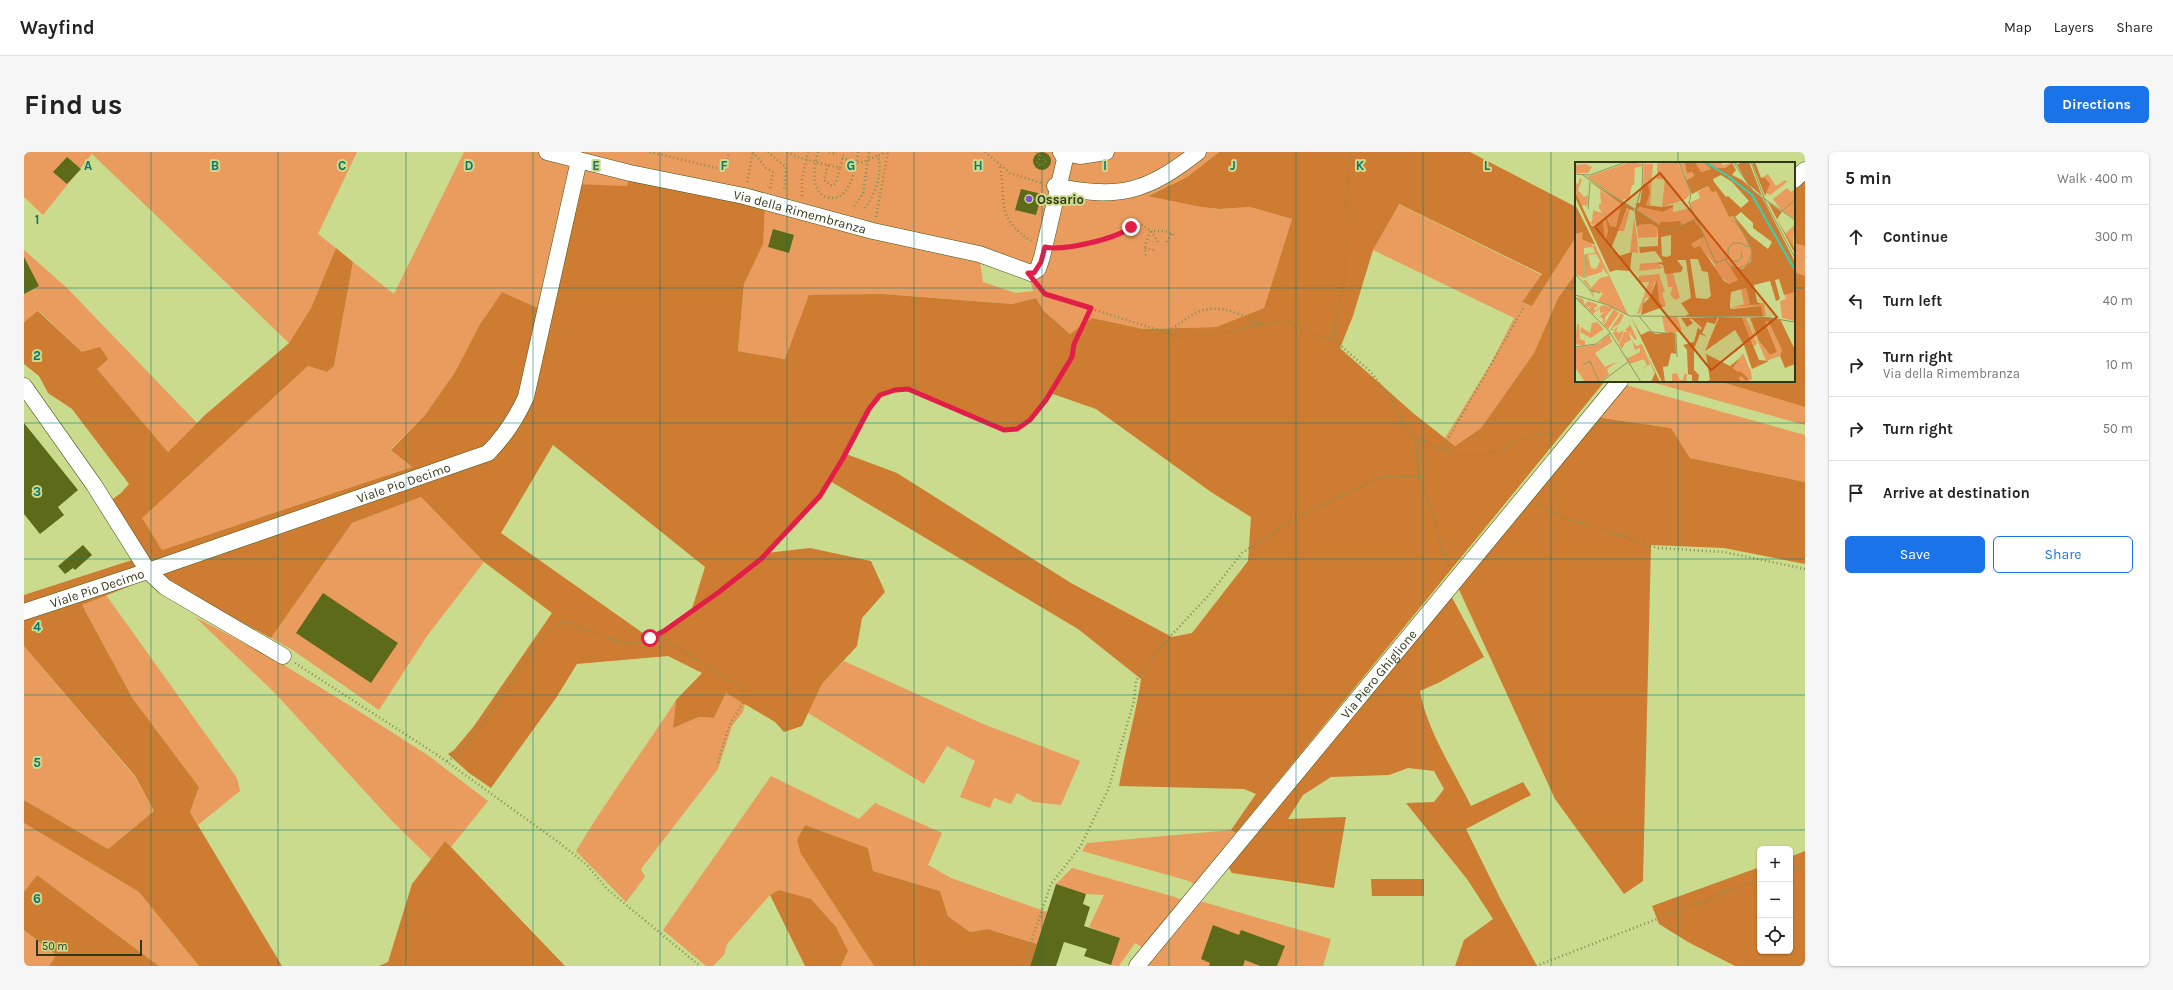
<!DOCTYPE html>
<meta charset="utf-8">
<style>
:root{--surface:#fff;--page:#f6f6f6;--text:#222;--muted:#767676;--line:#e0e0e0;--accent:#1a73e8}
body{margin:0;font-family:Karla,sans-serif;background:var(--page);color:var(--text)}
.controls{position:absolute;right:12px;bottom:12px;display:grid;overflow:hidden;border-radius:6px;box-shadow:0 1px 3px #0004}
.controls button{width:36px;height:36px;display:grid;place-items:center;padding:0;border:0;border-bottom:1px solid var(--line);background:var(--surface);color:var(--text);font:20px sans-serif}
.scale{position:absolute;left:12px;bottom:10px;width:106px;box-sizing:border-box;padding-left:4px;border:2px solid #313817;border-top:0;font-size:11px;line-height:14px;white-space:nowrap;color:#313817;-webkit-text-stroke:3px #cadb8d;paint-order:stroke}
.stop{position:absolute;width:12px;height:12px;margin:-9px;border:3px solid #e11d48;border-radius:50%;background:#fff}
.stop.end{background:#e11d48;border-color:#fff;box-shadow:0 1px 4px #0008}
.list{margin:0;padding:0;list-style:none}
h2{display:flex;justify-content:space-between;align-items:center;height:52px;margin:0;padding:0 16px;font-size:17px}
h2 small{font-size:13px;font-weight:400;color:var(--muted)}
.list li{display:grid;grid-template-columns:26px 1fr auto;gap:12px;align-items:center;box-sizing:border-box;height:64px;padding:0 16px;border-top:1px solid var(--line)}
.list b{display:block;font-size:15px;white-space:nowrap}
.list p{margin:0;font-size:13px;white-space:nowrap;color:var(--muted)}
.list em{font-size:13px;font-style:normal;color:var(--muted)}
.actions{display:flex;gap:8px;padding:12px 16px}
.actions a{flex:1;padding:9px 0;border:1px solid var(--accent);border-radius:6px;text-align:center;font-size:14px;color:var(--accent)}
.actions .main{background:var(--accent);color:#fff}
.icon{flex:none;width:22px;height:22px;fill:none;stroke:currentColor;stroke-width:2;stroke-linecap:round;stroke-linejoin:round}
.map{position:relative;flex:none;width:1781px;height:814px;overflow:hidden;border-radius:6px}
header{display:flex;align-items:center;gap:24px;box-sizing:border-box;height:56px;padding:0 20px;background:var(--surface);border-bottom:1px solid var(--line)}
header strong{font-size:19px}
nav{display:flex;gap:22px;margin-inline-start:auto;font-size:14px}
.intro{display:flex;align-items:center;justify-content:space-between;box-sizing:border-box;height:96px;padding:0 24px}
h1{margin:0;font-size:28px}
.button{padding:10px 18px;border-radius:6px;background:var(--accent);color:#fff;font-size:14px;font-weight:700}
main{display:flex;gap:24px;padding:0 24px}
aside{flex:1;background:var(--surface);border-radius:6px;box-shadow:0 1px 3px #0004}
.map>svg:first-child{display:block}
</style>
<header>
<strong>Wayfind</strong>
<nav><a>Map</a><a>Layers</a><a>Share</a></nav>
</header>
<div class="intro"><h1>Find us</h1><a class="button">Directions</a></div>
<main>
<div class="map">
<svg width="1781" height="814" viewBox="0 0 1781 814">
<rect width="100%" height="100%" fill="#cadb8d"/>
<path fill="#e99c5e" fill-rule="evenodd" d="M0 0H333L294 82 312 96 287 156 265 191 68 2 19 63 0 45Z
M440 0H1195L1163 25 1125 43 1177 55 1196 57 1226 55 1268 67 1240 156 1192 175 1120 177 1068 166 1046 182 1020 159 1012 146 988 152 859 142 762 207 714 199 720 132 738 92 606 21 603 34 549 33 521 159 478 140 456 172 431 220 401 263 367 297 388 315 138 398 117 366 284 214 303 220 310 214 329 110 370 142ZM955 102 1004 121 1009 139 992 141 959 130Z
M1374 52 1518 123 1498 150 1508 154 1552 85V121L1534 146 1510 201 1457 276 1431 294 1421 286 1467 211 1490 166 1349 98Z
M1770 91 1781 94V124L1770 120Z
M0 98 43 136 173 271 144 300 58 200 15 159 0 170Z
M1624 229H1694L1781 255V273Z
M1602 233 1781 283V330L1666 306 1647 276 1572 265Z
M397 345 460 410 403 484 355 558 267 497 247 486 328 371Z
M82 443 213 626 216 639 174 673 166 660 175 635 109 547 58 453Z
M171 465 250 507 341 563 405 604 464 649 427 695 421 689 407 707 368 669 250 540Z
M0 494 111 625 130 659 84 697 0 648Z
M820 509 959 572 1056 609 1037 653 1009 650 993 641 987 652 970 646 966 656 936 645 951 609 923 594 900 632 784 561 798 532Z
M702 541 721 552 719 560 708 574 694 617 617 717 621 725 602 750 552 699C583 647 619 599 652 548L649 576 675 565 690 566Z
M747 624 835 667 851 651 918 681 904 713 927 726 1023 760 1013 792 964 777 946 780 924 764 916 739 849 719 844 696 781 673 777 702 850 814H817L824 799 755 738 746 743 703 792 700 803 689 814H682L639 778Z
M0 671 115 740 175 814H135L13 723 0 740Z
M1207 678 1212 681 1171 733 1165 729 1058 699 1063 691Z
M1048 716 1151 745 1158 748 1119 796 1111 791 1095 814 1087 813 1095 786 1065 775 1080 743 1062 742 1032 732Z
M1176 749 1307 787 1299 814H1122Z
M0 778 32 803 25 814H0Z"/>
<path fill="#ce7c32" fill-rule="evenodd" d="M1195 0H1446L1552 55V85L1508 154 1498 150 1518 122 1375 52 1349 98 1329 164 1316 196 1389 261 1431 294 1457 276 1510 201 1534 146 1552 121V229H1581L1212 681 1207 678 1232 642 1220 637 1095 634C1101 598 1112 563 1117 527L1054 477 806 329 796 344 742 401 786 396 847 409 861 440 838 466 833 494 798 532 778 574 760 580 751 570 702 541 690 566 675 565 649 576 652 548 678 521 644 504 553 512 532 546 467 636 445 621 424 602 430 598 450 574 528 461 460 410 397 345 328 371 247 486 124 419 82 352 97 341 105 332 48 257 24 241 15 224 0 212V170L14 159 58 200 76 195 84 207 73 217 144 300 181 263 265 191 287 156 312 96 329 110 310 214 303 220 284 214 118 366 138 398 388 315 367 298 401 263 431 220 456 172 478 140 521 159 549 32 603 34 606 21 741 50 739 92 720 132 714 199 761 207 785 143 859 142 988 152 1012 146 1020 159 1046 182 1068 166 1120 177 1192 175 1240 156 1268 67 1226 55 1196 57 1177 55 1124 44 1163 25ZM884 237 980 278C1005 276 1013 260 1026 241L1072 257 1187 340 1227 365 1224 409 1168 481 1148 485 1047 431 873 321 822 302C827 288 844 250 857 243 865 238 875 237 884 237ZM529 293 681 415 667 460 626 486 477 381Z
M1781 27V94L1770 91V38Z
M1770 120 1781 124V255L1694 229H1770Z
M1572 265 1647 276 1666 306 1781 330V412L1700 396 1627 393 1619 729 1600 742 1531 647 1432 431Z
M108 408 121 428 58 453 109 547 175 635 166 660 258 814H175L115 740 0 671V648L84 697 130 659 111 624 0 494V443Z
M1425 440 1460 505 1416 530 1396 539C1403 579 1429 617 1447 654L1499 630 1507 643 1442 677 1476 746 1513 814H1431L1440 788 1469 767 1443 727 1382 651 1410 650 1420 637 1410 619 1384 616 1365 623 1307 625 1279 643 1264 667 1322 665 1310 736 1208 721 1203 713Z
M781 673 844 696 849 719 916 739 924 764 946 780 964 777 1013 792 1006 814H850L777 702 773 688Z
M421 689 427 695 541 814H355L364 810 388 732Z
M1781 699V814H1711L1664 790 1635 772 1628 754 1736 715V799H1766V705Z
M13 723 135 814H25L32 803 0 778V740Z
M1347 727H1400V744H1348Z
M755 738 787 747 812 775 824 799 817 814H781L746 743Z"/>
<path fill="#5c6a19" d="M1009 9a9 9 0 1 1 18 0a9 9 0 1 1-18 0Z
M43 5 57 17 43 32 29 20Z
M997 37 1018 42 1012 63 991 58Z
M749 77 770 83 765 101 744 95Z
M0 105 15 134 0 142Z
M0 271 54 338 34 355 40 363 16 382 0 362Z
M59 393 68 403 51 418 49 416 41 422 34 414Z
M299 441 374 491 347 531 272 481Z
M1032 732 1062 742 1059 752 1066 755 1060 774 1096 786 1087 813 1060 804 1063 797 1040 790 1032 814H1006Z
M1189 773 1215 783 1217 778 1261 794 1253 814H1236L1221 808 1219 814H1185L1186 811 1177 807Z"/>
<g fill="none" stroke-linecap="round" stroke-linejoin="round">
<g stroke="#475116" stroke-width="17">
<g id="minor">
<path id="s1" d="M523 0 606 21 720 44 849 79 955 102 1007 121 1014 117 1018 105 1041 7 1037 0"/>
<path d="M1037 0 1056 4 1082 0"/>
<path d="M1770 28 1781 18"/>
<path d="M1031 34C1095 48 1123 40 1174 0"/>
<path d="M0 234 70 333 124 419 141 435 259 504"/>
<path id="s2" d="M0 460 124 419 464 301C481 284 492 267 502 245L555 8"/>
<path id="s3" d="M1113 814 1596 229"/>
</g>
</g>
<path stroke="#828e55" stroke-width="2.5" stroke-dasharray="1 3" stroke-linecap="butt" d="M626 0 701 18 705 0
M729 0 742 16 749 20 746 37
M744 0 762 15 760 39
M763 0 776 6 816 16 820 0
M794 0C790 13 785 43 806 46 811 46 816 45 820 41 829 30 832 13 834 0
M805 0 813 2
M961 0 986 21 1017 31
M1012 0 1016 5 1013 11 1017 14 1022 9 1017 5V0
M818 6 837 11 854 4
M804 13 800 28 808 34 811 32 816 16
M976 15C983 50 970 64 1007 89
M723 30 729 0
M778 44V27L784 0
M830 54 839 42 845 0
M841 56C851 42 859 21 854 4L861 0
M852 65 864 0
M1134 90 1127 79H1141L1153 84
M1143 90 1148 81
M1121 96 1130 98
M1034 97 1090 85 1117 72 1127 79 1121 93 1122 106
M1014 133 1021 142 1156 185 1209 180 1227 174 1264 168 1278 179 1309 187 1346 219 1367 246 1382 277 1392 286 1433 303H1455L1480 298 1493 288 1518 282H1532
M1141 181C1152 175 1163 165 1174 160 1195 151 1217 162 1237 172
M1309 187 1321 124 1323 94 1322 52 1326 0
M1392 286 1395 324 1408 358 1416 392 1425 415
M1419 296 1500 155
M1514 352 1539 365 1634 396 1700 400 1781 417
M633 483 719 536C723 554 712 558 706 573 701 585 698 598 694 611
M271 511 412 602 537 692 563 713 583 737 676 814
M423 609 434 603 455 577 522 481 535 471H550L560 477 596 490 605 491H614L640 479 722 420 756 388 775 365 796 344 818 308 845 257 856 243 871 238 884 237 980 278 993 277 1006 268 1022 248 1048 205 1050 192 1067 156
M1766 717 1781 712
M999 814 1027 732 1056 695 1084 638 1110 549 1112 529 1140 491 1185 443 1218 401 1273 365 1357 325 1395 324
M1512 814 1736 727"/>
<use href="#minor" stroke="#fff" stroke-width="16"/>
</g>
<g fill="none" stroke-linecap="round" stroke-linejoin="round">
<path stroke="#e11d48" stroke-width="5" d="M626 486 640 479 695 440 737 407 796 344 818 308 845 257 856 243 871 238 884 237 980 278 993 277 1006 268 1022 248 1048 205 1050 192 1067 156 1021 142 1004 121H1010L1017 110 1021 95C1040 99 1092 87 1107 75"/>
</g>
<path fill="none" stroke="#0f766e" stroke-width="1" stroke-opacity="0.55" d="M127 0V814M254 0V814M382 0V814M509 0V814M636 0V814M763 0V814M890 0V814M1018 0V814M1145 0V814M1272 0V814M1399 0V814M1527 0V814M1654 0V11M0 136H1552M1770 136H1781M1654 229V814M0 271H1781M0 407H1781M0 543H1781M0 678H1781"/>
<circle fill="#8051c9" stroke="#cadb8d" stroke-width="1.5" cx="1005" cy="47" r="4"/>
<g text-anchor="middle" stroke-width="4" stroke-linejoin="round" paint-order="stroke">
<g font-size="13" font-weight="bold" fill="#313817" stroke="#cadb8d" text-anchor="start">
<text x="1013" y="52">Ossario</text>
</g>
<g font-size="13" fill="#313817" stroke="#cadb8d">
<text dy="5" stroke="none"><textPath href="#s1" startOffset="260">Via della Rimembranza</textPath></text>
<text dy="5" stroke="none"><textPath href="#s2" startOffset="401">Viale Pio Decimo</textPath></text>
<text dy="5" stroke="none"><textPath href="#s2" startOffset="77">Viale Pio Decimo</textPath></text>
<text dy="5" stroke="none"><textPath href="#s3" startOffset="379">Via Piero Ghiglione</textPath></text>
</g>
</g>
<g transform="translate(1551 10)">
<rect width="220" height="220" fill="#cadb8d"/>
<path d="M55 0 67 2 68 7 67 4 60 6 59 23H57L54 38 49 37 48 39 12 15ZM91 0H103L116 31 111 37 87 45 90 17H82V2ZM104 0H110L119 14 112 18ZM120 0H128L136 7 125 10ZM133 0H146L148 3 157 1 150 6H142ZM11 2 17 5 13 11H0L1 3ZM69 2H78L75 43H71L73 23 68 22ZM193 12 201 24 210 18 212 20 195 33 191 31 192 26 186 16ZM5 16 7 18 3 28 9 35 13 33 12 44 8 43 7 46 0 30V21L3 22ZM134 23 141 29 154 55 158 54 176 85 177 96 171 105 164 108 156 105 163 118 154 122 139 108 140 103 125 84 118 86 116 82 126 77 119 58 107 64 101 59 86 60 85 63 62 48 63 45 88 50 98 45V50L116 46 114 41 125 36 123 30ZM212 26 216 30 220 27V57L206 48 198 37ZM25 28 46 42 41 65 35 64 31 51 33 69 31 81 23 66 14 60H17L18 48 27 51 24 46V42H26ZM53 46 55 47 49 69H42ZM59 56 62 76 63 91 55 90ZM77 62 83 66 82 75 63 76 62 63ZM220 62 218 78 219 88 210 72ZM8 70 18 84 20 83 53 153 23 139 28 131 18 129 19 136 13 126 17 128 8 119 15 116 11 118 16 126 25 116 34 114 27 106V110L11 115 10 92 20 91 18 85 9 86V116L0 112V72ZM21 92 25 99 21 107 16 106 13 93ZM84 100 82 101 88 106 64 109 65 102ZM91 111H98L105 136 100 138 95 132 98 125H93ZM84 112 90 130 87 131 91 144 88 145 84 139 80 119 74 136H71L65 151 62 152 74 120H64V114ZM171 126 175 142 189 141 191 154H188L185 144 155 146 169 142 166 127ZM220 130V159L207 156 205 139 211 137 210 132ZM1 135 8 137 10 143 13 139 21 142 23 144 19 146 20 149 28 143 38 146 30 155V161L27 160 29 158 25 154 29 150 25 151V146L18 152 13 147 17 144 11 146ZM39 147 44 151 33 167 29 163ZM46 151 49 153 44 162 37 166 39 168 43 164 41 169 44 171 49 168 44 181 38 171 40 168H35ZM87 155H102L107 168 101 171 90 170ZM167 156H171L182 181 179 185ZM173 156 184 179 195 193 202 190 190 160 193 159 207 188 205 194 191 199ZM53 158 62 177 60 178 54 170 56 178 50 181 47 187 44 183 49 170H53L50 168 55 163ZM22 160 29 167 16 176 5 170 6 165 15 171 17 161ZM2 162H4L5 177 10 179V184L0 182ZM34 172 37 180 20 191 30 205 42 200 32 207 34 213 25 220H10L0 205V186L23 182ZM57 178 61 184 67 182 75 202 66 208 72 203 69 197 55 202 50 194 53 196 65 190V186L60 188ZM168 191 176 210 177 217 172 220H167L158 206ZM102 211 105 218H108L109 212H112L111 220H97V212Z" fill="#e99c5e" fill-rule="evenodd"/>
<path d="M110 0H120L126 10 136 7 128 0H133L142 6H150L157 1 161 8 157 13 167 18 188 37 220 100V130L209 133 204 117 200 118 205 137 201 139 195 119 179 123 182 140 186 142 171 143 175 142 171 126 156 130 155 141V146L158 147 186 144 188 154H110L114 152 106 141 116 136 111 98H102L108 106 106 110 90 112 88 103 81 101 88 100 80 89 65 91 64 85 83 84V66L77 62 62 63 60 49 62 41H65L68 22 73 23 75 30 71 43 87 45 98 43V45L88 50 64 45 62 48 85 63V60L105 59 106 63 119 58 130 74 116 82 119 86 125 84 149 119 154 122 163 118 155 105 168 107 176 99 177 90 168 71 158 54 154 55 141 29 137 30 133 24 117 32 108 11 112 18 119 14 117 10 112 11ZM146 13 157 20 174 39 166 46 153 34 151 35 139 20 138 17ZM166 50 178 61V66L197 80 193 87 175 73 160 55ZM96 73V93L92 95 87 94 86 75ZM115 97H123L127 109 133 110 136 134 132 137 121 136ZM167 0H174L187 34 172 21 162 3ZM177 0H180L186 16H190L195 22 190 34ZM10 16 59 47V49L52 46 36 87 44 94 57 90 55 109 41 108 35 110 0 35V30L16 63 22 66 23 60H28L30 80 33 69 30 50 35 64 41 65 46 42ZM193 40 207 50 202 57 220 88V92ZM0 42 18 78 20 83 7 77 8 70 0 72ZM82 118 84 139 88 145 66 153 68 142 74 136ZM56 155 66 173 74 169 81 172 97 170 100 172 101 192 96 191 93 204 88 205 90 220H87ZM143 155 140 162 132 160 127 171 132 175 125 172 119 187V208L124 213 123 220H117V213L113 212 112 188 108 183 119 180 123 165 125 168 127 166 117 157H114L118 161 112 165 106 156ZM144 155 167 156 184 198 194 199 177 207 169 183 160 168 130 189ZM187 155 205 157 220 188V202L210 206 205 194 207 188 193 159 190 160 202 190 195 193 184 179 175 156ZM69 186 85 220H76L80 211ZM131 192 155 204 165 196 158 206 163 210 165 209 173 216 172 219 166 214 164 216 167 220H130L135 218Z" fill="#ce7c32" fill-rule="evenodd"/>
<path fill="none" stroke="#31d4b9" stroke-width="2" d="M130 0 153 14 177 33 220 108"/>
<path fill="none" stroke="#8d9a5e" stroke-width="1" d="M63 0H88M104 0 116 31 114 41 141 101 153 96V87L158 81H165L173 85 175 83M158 0 178 29 220 58M159 0 174 13M176 0 191 41 220 96M0 12 15 13 51 0M8 13 91 68H98L121 57M13 47 15 20M207 49 220 38M62 65 60 49 67 24 68 0M153 95 157 99H163L167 95 166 90M150 97 155 104 165 106 172 103 176 95 177 88 171 75 160 59H156M0 112 15 128 25 131M10 116V93M0 133 33 143 55 154 188 155 220 160M0 135 34 169 66 220M64 154 77 170 101 172 102 195M0 185 21 182 35 171M8 203 15 199 24 220M26 220 53 200"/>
<path fill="#c3520e" fill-opacity="0.15" stroke="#c3520e" stroke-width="2" d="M85 11 202 155 136 208 20 65Z"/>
<rect width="220" height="220" fill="none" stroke="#313817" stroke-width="2"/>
</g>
<g font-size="13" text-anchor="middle" font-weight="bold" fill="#0f766e" stroke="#cadb8d" stroke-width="4" stroke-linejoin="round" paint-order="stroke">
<text x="64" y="18">A</text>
<text x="191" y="18">B</text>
<text x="318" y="18">C</text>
<text x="445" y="18">D</text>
<text x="572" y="18">E</text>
<text x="700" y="18">F</text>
<text x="827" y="18">G</text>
<text x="954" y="18">H</text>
<text x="1081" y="18">I</text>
<text x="1209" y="18">J</text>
<text x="1336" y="18">K</text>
<text x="1463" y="18">L</text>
<text x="13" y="72">1</text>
<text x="13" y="208">2</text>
<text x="13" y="344">3</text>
<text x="13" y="479">4</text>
<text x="13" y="615">5</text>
<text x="13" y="751">6</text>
</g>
</svg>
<div class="controls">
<button>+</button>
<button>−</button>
<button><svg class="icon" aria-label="locate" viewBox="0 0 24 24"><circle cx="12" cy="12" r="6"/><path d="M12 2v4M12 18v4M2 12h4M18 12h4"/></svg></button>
</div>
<div class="scale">50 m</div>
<div class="stop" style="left:626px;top:486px"></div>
<div class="stop end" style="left:1107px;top:75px"></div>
</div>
<aside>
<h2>5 min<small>Walk · 400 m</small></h2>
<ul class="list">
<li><svg class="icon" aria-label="ahead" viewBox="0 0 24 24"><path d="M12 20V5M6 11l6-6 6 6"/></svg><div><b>Continue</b></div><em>300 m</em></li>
<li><svg class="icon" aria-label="left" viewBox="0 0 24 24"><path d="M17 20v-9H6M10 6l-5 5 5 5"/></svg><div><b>Turn left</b></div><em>40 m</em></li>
<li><svg class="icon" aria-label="right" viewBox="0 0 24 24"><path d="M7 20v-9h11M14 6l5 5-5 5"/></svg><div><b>Turn right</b><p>Via della Rimembranza</p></div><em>10 m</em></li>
<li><svg class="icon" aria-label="right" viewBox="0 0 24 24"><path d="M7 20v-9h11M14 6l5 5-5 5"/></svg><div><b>Turn right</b></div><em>50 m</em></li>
<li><svg class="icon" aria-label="arrive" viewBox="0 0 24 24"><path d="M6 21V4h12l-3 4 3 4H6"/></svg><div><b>Arrive at destination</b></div></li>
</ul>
<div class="actions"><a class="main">Save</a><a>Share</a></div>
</aside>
</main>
